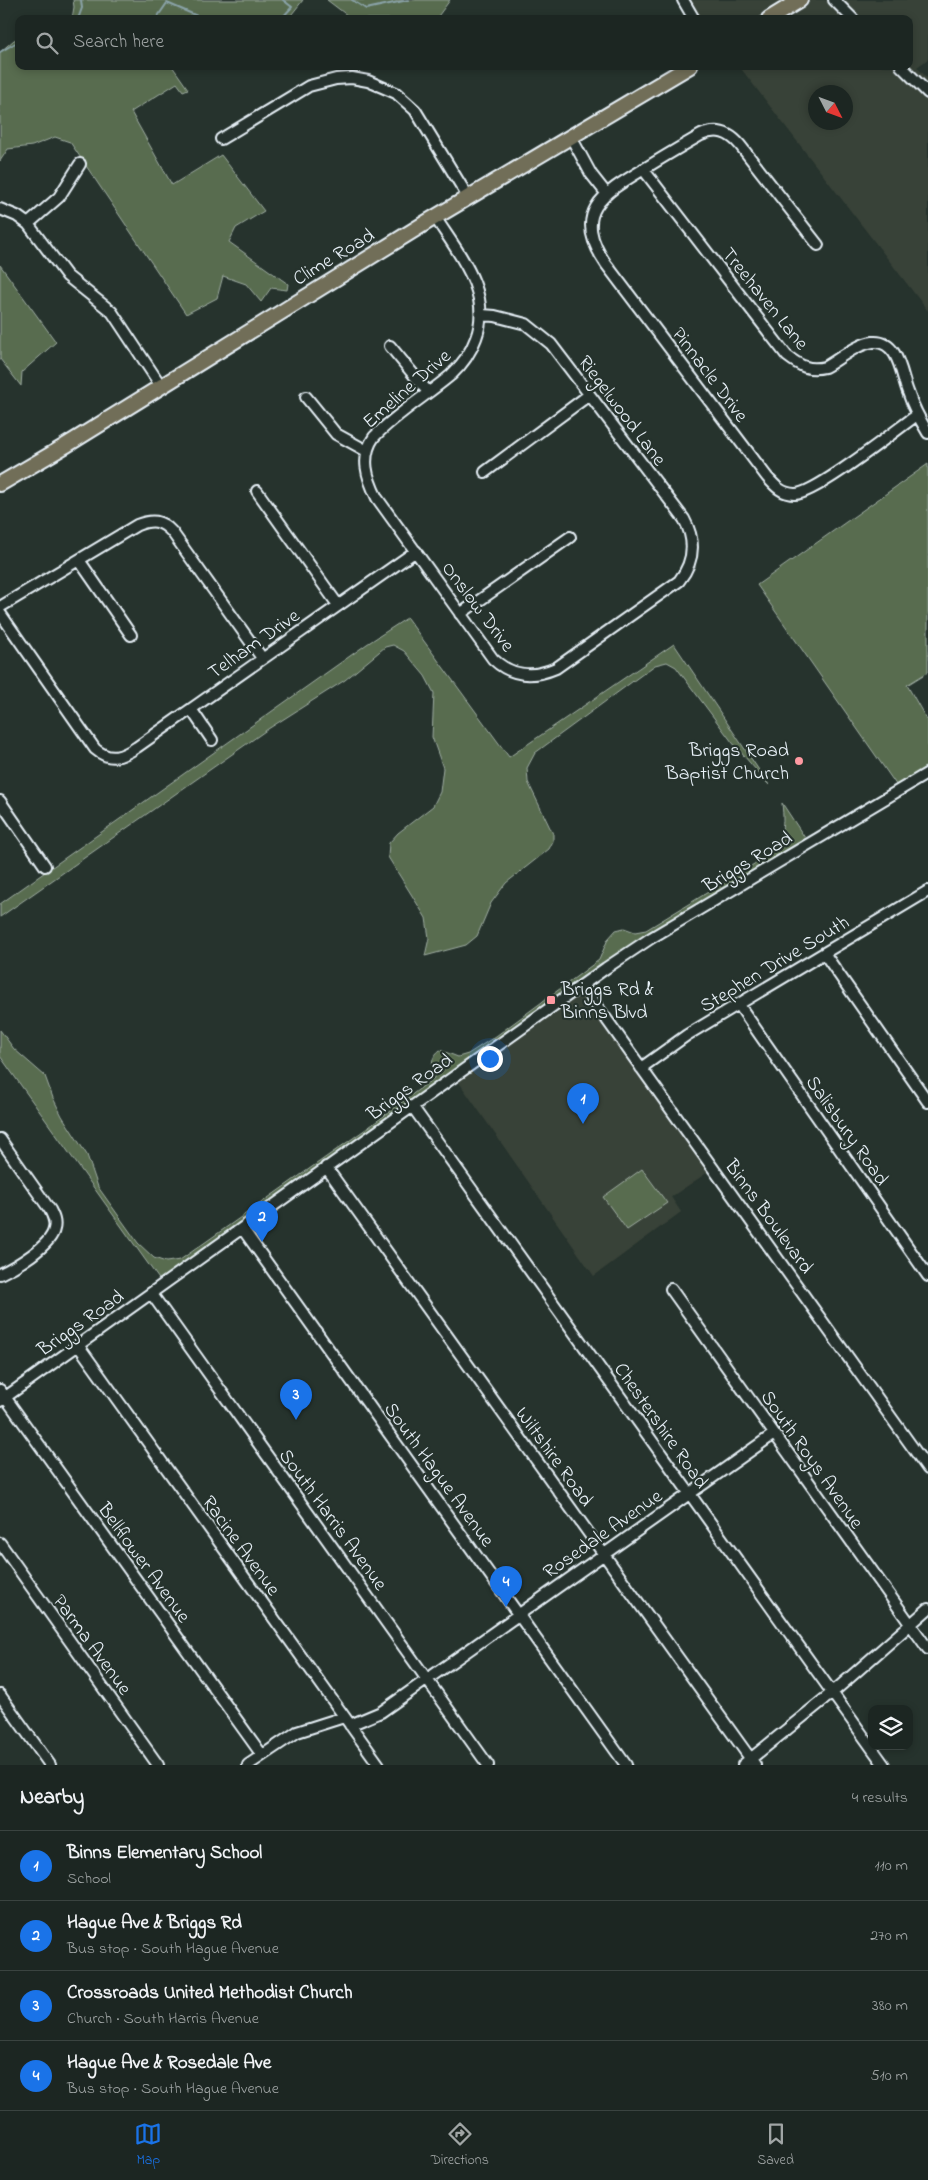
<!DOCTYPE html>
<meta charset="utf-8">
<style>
:root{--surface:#1c2622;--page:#252e2a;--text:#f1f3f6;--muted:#a0a5a5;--line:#3a4340;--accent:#1a73e8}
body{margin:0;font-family:"Indie Flower",sans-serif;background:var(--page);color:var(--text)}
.controls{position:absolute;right:15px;bottom:15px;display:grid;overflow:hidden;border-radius:10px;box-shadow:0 2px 8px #0003}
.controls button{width:45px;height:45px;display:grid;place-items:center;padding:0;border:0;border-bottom:1px solid var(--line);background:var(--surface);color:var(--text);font:25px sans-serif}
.compass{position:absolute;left:808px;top:85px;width:45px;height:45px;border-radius:50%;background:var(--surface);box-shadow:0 2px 8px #0003;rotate:132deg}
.you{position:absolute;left:489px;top:1058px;width:18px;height:18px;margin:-12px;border:4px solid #fff;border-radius:50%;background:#1a73e8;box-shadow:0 0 0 8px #1a73e833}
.badge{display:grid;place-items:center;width:32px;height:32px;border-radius:50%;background:var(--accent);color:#fff;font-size:16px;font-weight:700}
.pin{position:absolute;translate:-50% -41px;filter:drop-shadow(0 1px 2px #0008)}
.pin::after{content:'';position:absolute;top:26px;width:18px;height:15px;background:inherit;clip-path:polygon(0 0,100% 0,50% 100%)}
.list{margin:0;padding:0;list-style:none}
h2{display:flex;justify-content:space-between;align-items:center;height:65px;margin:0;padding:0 20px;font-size:21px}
h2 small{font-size:16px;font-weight:400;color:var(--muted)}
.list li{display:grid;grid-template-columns:32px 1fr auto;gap:15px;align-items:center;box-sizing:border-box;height:70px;padding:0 20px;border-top:1px solid var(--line)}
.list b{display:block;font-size:19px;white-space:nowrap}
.list p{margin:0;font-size:16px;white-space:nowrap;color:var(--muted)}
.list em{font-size:16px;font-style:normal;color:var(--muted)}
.icon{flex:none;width:28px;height:28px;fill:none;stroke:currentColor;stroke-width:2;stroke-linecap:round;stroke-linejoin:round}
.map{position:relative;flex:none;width:928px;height:1765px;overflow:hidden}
.search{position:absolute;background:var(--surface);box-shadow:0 2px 8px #0003;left:15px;right:15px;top:15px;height:55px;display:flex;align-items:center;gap:12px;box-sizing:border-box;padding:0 18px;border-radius:10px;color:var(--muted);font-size:19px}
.sheet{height:345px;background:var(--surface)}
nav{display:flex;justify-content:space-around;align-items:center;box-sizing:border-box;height:70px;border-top:1px solid var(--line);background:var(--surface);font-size:14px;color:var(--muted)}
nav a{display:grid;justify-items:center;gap:2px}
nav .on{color:var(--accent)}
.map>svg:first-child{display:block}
</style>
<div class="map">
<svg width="928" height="1765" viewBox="0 0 928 1765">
<rect width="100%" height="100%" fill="#26332d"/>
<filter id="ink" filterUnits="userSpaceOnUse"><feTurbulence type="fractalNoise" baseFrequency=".02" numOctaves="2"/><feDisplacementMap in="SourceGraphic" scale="10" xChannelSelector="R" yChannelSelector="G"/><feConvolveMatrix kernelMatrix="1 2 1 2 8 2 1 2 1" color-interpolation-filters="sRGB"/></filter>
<g filter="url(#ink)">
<path fill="#394238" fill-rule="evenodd" d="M688 0H928V59L917 67 928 79V311L739 66H909V19H700ZM816 92H846V122H816Z
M583 989 711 1170 671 1197 681 1212 594 1276 456 1078Z"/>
<path fill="#586c50" stroke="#a0aea4" d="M73 0H303L288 19H72L74 7Z
M327 0H450L436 19H352Z
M19 39V66H172L188 89 183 91 177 83 131 112 172 185 221 155 264 211 236 228 229 242 288 284 287 290 271 288 261 302 246 284 223 276 217 298 186 314 70 142 55 137 32 146 8 149 0 161V52L14 40Z
M0 265 56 342 22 372 21 386 0 359Z
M928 464V672L907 685 928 722V768L897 786 757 585Z
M407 618 509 757 674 644 769 785 732 742 676 667 667 662 655 665 535 753 527 768 528 782 553 834V841L549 849 506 883 491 903 477 936 466 945 425 956 429 938 426 918 388 857 389 843 398 833 433 806 440 792 443 768 432 737 434 693 425 676 404 651 393 645 385 647 345 680 268 729 0 917V904L367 644Z
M782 803 807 841 603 965 161 1282 0 1056V1030L14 1049 45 1076 53 1098 62 1116 87 1155 98 1187 138 1243 154 1258 166 1262 180 1260 373 1124 434 1078C432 1065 430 1058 440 1050L458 1057 468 1054 496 1036 599 960 608 939 616 930 624 928 635 932 646 930 764 858C782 836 785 831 782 803Z
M642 1169 667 1203 627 1230 603 1197Z"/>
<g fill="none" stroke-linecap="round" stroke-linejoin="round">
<path stroke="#8aa3a8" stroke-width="2" d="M352 0 366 9 408 0
M78 19 82 8 81 0
M103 19H110
M156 19 167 3 204 19
M281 19 292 7 283 0
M0 52 19 41"/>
<g stroke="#e8f1f8" stroke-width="14">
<path id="minor" d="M683 0 694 19
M834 0 853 19
M901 66 928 93
M571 137 591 174 606 193
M221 139 309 86 336 79 352 78 368 81 396 93 415 110 468 197
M643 169 787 356C800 366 809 371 825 367 839 359 857 344 873 342 899 340 901 375 908 392 913 407 920 420 928 433
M0 209 17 216 28 224 67 276 112 312 161 386
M435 217C458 253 493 293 476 338 471 352 463 364 451 375 426 396 397 413 374 437 360 457 367 478 377 498L493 659C512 677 533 678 556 668L679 581C694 562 696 541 684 519L551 344 526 324 495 316 482 315
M28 224 59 197 80 164
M818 245 740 145C729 132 717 128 701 135 682 146 663 157 644 169 602 194 571 213 606 264L767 477C775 486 782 494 795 494 816 494 896 430 917 415
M390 346 428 392
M306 397 336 434 367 451
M485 472 589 395
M257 491 338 605
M79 560 131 635
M0 607 137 525C152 519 161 520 172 532L262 658
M0 613 95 749C110 762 122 757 137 747L416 551
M460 614 570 537
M191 709 212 740
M0 801 45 866
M824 953 928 1102
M582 985 928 1469
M739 1005 928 1276
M641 1068 687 1035 928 891
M412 1106 884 1765
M0 1139 50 1210C53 1216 56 1222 54 1229 51 1246 15 1267 0 1274
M326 1167 755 1765
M242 1228 626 1765
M671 1289 928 1649
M151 1293 488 1765
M78 1345 379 1765
M0 1390 262 1755
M0 1401 606 968 651 938 928 773
M0 1543 158 1765
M0 1695 50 1765
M350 1725 381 1712 774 1434
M248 1765 297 1732 344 1717
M743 1765 832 1693 928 1609"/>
</g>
<g stroke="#e8f1f8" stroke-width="18">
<path id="major" d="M769 19 800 0
M0 484 65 446 427 222 690 66"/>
</g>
<use href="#minor" stroke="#26332d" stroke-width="10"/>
<use href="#major" stroke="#716e59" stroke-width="14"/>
</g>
</g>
<g fill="#ff9aa2" stroke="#26332d" stroke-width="2">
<circle cx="799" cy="761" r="5"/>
<rect x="546" y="995" width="10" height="10" rx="2.5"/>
</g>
<g text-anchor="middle" stroke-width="4.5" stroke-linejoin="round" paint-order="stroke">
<g font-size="20" fill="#e8f1f8" stroke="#26332d">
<text transform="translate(333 256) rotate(-31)" y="7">Clime Road</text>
<text transform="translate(766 298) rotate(51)" y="7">Treehaven Lane</text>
<text transform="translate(711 374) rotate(53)" y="7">Pinnacle Drive</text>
<text transform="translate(406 388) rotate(-41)" y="7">Emeline Drive</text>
<text transform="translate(623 410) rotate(53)" y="7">Riegelwood Lane</text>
<text transform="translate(479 606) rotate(53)" y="7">Onslow Drive</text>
<text transform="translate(253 643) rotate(-35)" y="7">Telham Drive</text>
<text transform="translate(747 861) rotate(-31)" y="7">Briggs Road</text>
<text transform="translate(774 963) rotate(-31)" y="7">Stephen Drive South</text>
<text transform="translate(409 1086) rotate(-36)" y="7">Briggs Road</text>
<text transform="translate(848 1130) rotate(55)" y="7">Salisbury Road</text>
<text transform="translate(770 1216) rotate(54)" y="7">Binns Boulevard</text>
<text transform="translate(80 1322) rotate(-35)" y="7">Briggs Road</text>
<text transform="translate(662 1425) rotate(55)" y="7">Chestershire Road</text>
<text transform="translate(555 1456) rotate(54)" y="7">Wiltshire Road</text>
<text transform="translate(813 1459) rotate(55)" y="7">South Roys Avenue</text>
<text transform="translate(440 1474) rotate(54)" y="7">South Hague Avenue</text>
<text transform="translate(334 1519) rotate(54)" y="7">South Harris Avenue</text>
<text transform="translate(602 1533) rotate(-35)" y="7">Rosedale Avenue</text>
<text transform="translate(242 1545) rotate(54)" y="7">Racine Avenue</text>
<text transform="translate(145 1562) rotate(54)" y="7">Bellflower Avenue</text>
<text transform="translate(93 1644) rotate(54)" y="7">Parma Avenue</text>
</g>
<g font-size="20" fill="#e8f1f8" stroke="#26332d" text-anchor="end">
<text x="789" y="756">Briggs Road<tspan x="789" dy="23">Baptist Church</tspan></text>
<text x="561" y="995" text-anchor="start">Briggs Rd &amp;<tspan x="561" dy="23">Binns Blvd</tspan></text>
</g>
</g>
</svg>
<div class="controls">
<button><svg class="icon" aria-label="layers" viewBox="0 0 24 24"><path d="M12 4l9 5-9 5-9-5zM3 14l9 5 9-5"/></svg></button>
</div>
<svg class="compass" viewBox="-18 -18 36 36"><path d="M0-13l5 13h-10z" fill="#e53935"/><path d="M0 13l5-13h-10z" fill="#a0a5a5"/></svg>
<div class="you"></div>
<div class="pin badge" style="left:583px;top:1124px">1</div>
<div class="pin badge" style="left:262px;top:1242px">2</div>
<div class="pin badge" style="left:296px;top:1420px">3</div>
<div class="pin badge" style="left:506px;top:1607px">4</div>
<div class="search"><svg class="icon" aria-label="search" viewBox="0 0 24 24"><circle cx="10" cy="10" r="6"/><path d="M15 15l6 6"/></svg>Search here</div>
</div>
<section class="sheet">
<h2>Nearby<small>4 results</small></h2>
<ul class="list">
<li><span class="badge">1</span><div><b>Binns Elementary School</b><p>School</p></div><em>110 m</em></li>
<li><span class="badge">2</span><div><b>Hague Ave &amp; Briggs Rd</b><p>Bus stop · South Hague Avenue</p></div><em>270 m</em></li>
<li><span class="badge">3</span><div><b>Crossroads United Methodist Church</b><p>Church · South Harris Avenue</p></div><em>380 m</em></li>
<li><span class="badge">4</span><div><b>Hague Ave &amp; Rosedale Ave</b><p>Bus stop · South Hague Avenue</p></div><em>510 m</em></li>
</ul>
</section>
<nav>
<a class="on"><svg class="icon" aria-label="map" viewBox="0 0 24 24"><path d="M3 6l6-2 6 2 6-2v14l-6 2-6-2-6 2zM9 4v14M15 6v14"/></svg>Map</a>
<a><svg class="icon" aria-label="directions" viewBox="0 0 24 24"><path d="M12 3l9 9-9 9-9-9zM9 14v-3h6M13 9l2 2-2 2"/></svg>Directions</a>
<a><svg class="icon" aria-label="saved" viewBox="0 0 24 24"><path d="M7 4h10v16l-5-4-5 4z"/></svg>Saved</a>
</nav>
